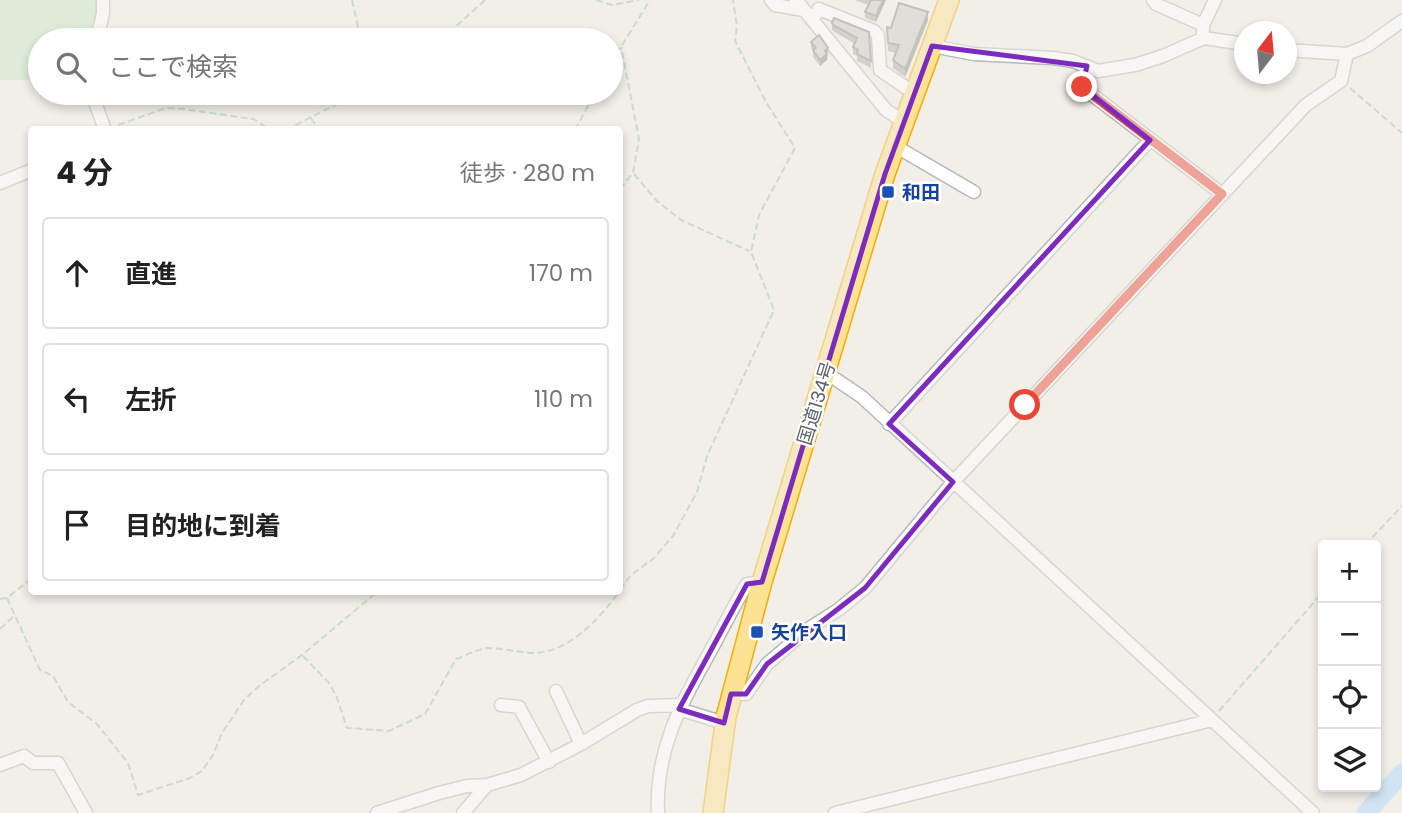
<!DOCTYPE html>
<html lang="ja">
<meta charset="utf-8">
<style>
:root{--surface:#fff;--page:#f2f2f2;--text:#222;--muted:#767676;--line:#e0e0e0}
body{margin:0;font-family:Poppins,"Noto Sans JP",sans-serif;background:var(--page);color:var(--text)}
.controls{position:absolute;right:21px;bottom:21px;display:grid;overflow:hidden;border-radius:7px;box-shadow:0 4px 10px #0003}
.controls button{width:63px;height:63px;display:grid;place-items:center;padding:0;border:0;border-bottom:2px solid var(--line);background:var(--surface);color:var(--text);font:35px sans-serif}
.compass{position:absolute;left:1234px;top:21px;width:63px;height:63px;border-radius:50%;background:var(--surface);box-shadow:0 4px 10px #0003;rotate:16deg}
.stop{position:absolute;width:21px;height:21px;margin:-16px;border:5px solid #e84737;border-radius:50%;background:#fff}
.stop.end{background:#e84737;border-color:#fff;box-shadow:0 2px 7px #0008}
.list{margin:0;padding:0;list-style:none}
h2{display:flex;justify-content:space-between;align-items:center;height:91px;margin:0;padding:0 28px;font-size:30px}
h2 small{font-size:23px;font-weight:400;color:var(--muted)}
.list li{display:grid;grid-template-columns:46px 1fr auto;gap:21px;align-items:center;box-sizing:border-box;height:112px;margin:0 14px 14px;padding:0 14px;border:2px solid var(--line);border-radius:7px}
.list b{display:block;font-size:26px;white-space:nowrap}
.list em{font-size:23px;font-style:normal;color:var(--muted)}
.icon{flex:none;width:38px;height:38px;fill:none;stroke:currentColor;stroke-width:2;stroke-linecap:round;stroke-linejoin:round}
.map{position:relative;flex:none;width:1402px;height:813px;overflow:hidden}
.search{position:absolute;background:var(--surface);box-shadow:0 4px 10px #0003;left:28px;top:28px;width:595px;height:77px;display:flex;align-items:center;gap:18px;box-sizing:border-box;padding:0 24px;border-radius:38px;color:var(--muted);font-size:26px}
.panel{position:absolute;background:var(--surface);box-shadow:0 4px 10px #0003;left:28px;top:126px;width:595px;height:469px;border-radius:7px}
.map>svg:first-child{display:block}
</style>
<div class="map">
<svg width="1402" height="813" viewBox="0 0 1402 813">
<rect width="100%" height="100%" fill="#f1efe8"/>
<path fill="#c5e7c6" d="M0 0H107L91 40H40V80H0Z"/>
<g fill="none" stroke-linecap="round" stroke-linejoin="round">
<path stroke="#abd8fe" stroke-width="19" d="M1366 813 1402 773"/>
<g stroke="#b5b8bc" stroke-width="15">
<path id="minor" d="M771 0 775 5 804 10
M796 0 886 110 904 122
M1153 0 1156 4 1203 25
M812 20 819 9 874 31 878 35 880 70 914 93
M1203 34V25L1215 0
M97 40 103 13V0
M932 46 974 54 1053 58 1073 61 1098 71 1135 65 1163 56 1204 38 1244 44
M1286 50 1347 54 1367 46 1402 21
M1087 66 1082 87 1222 194
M94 93V99L105 130
M895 146 974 192
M0 183 32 170
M825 372 862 397 1313 813
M889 424 1150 140
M556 691 581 744
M731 694H746L767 664 808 629 838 610 865 588 953 482 1306 105 1341 81 1347 54
M501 705 519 707 549 762
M679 709 724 723
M0 765 24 756 33 763H58L86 813
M377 813 439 793 467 786 487 785 521 775 581 744 637 710 648 706 681 705
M463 813 487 785
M658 813C655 750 681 704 711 650 723 628 734 605 747 584L762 582
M835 813 1212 720"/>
</g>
<g stroke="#f6ad03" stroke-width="22">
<path id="highway" d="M713 813 726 717 762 582 885 174 949 0"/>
</g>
<path stroke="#9cc6aa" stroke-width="2" stroke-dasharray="7 3.5" stroke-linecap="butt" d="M352 0 361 40
M596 0 612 5 639 0
M441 40 485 0
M611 63 650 0
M1350 88 1402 133
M370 93 381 95 384 93
M311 118 319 130
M118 125 166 108 184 109 253 119 271 130
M286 130 358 93
M575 130 595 93
M634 174 657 201 681 220 749 251
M620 189 633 173 639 139 621 47
M1365 545 1402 506
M620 590 631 575 653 559 673 536 697 492 707 456 774 310 751 252 759 215 795 148 766 102 735 41 737 26 733 0
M7 598 40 670 53 676 68 702 97 724 128 763 138 795 190 778 202 771 213 755 222 733 244 700 259 686 302 655 377 592
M0 599 7 598 32 578
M0 629 14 616
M303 656 329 683 336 695 347 728 389 731 425 714 456 659C465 656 477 649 487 648 502 648 517 652 531 653 568 654 599 619 619 592
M1219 711 1323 592"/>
<use href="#minor" stroke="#fff" stroke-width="12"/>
<use href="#highway" stroke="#fce394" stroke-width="19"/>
</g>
<path fill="#afaea9" d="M855 0H886L876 22 865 18V12L868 5Z
M928 20 905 77 893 68V60L896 53 888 51 887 27 891 28Z
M832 23 869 32 871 68 857 61V56L853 54V47L855 44 833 31 832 30Z
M811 42 828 48 827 60 820 66 813 57V51L811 48Z"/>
<path fill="#8f8d8a" d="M883 0H886L876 22V16Z
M928 12V20L905 77V69Z
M828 48 827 60 820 66V60L825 51Z"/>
<path fill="#cccac5" stroke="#8f8d8a" stroke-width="2" d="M871 0H883L876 16 865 12Z
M899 3 928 12 905 69 893 60 899 45 888 43 887 27 891 28Z
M834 18 869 32 871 61 857 54 858 50 853 47 857 38 833 25 832 23Z
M819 35 828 48 825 51 827 54 820 60 813 50 816 48 811 42Z"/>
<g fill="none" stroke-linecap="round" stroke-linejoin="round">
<path stroke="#e84737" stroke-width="9" d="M1025 405 1222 194 1082 87"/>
</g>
<path d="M0 0H1402V813H0ZM932 46 1087 66 1082 87 1150 140 889 424 953 482 865 588 767 664 746 694H731L724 723 679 709 747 584 762 582 885 174Z" fill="#f1efe8" fill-opacity=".55" fill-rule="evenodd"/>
<path fill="none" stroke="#7b2cbf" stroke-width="5" stroke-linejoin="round" d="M932 46 1087 66 1082 87 1150 140 889 424 953 482 865 588 767 664 746 694H731L724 723 679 709 747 584 762 582 885 174Z"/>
<g fill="#1a4fb4" stroke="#fff" stroke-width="2.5">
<rect x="881" y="185" width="14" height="14" rx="3.5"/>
<rect x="750" y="625" width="14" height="14" rx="3.5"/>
</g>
<g text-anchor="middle" stroke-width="5" stroke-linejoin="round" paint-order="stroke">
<g font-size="19" font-weight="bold" fill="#164399" stroke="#fff" text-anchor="start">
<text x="902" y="199">和田</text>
<text x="771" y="639">矢作入口</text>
</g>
<g font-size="19" fill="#5f6368" stroke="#fff">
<text transform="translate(816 403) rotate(-73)" y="7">国道134号</text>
</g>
</g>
</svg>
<div class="controls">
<button>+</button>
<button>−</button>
<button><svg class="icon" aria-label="locate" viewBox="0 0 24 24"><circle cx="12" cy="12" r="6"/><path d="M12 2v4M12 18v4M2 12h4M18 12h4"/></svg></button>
<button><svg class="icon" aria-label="layers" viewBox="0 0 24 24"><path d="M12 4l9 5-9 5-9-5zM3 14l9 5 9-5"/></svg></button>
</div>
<svg class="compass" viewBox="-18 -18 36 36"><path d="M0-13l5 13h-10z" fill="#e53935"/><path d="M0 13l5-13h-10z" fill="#767676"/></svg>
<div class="stop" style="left:1025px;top:405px"></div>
<div class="stop end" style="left:1082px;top:87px"></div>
<div class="search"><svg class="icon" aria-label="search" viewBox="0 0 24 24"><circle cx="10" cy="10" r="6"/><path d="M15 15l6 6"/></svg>ここで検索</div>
<section class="panel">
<h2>4 分<small>徒歩 · 280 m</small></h2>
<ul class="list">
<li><svg class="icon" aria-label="ahead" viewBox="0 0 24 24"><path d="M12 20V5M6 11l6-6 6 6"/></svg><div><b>直進</b></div><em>170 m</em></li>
<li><svg class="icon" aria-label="left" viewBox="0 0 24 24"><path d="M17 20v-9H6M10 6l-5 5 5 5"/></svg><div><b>左折</b></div><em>110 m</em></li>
<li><svg class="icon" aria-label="arrive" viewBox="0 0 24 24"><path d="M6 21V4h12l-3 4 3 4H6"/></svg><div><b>目的地に到着</b></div></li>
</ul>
</section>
</div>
